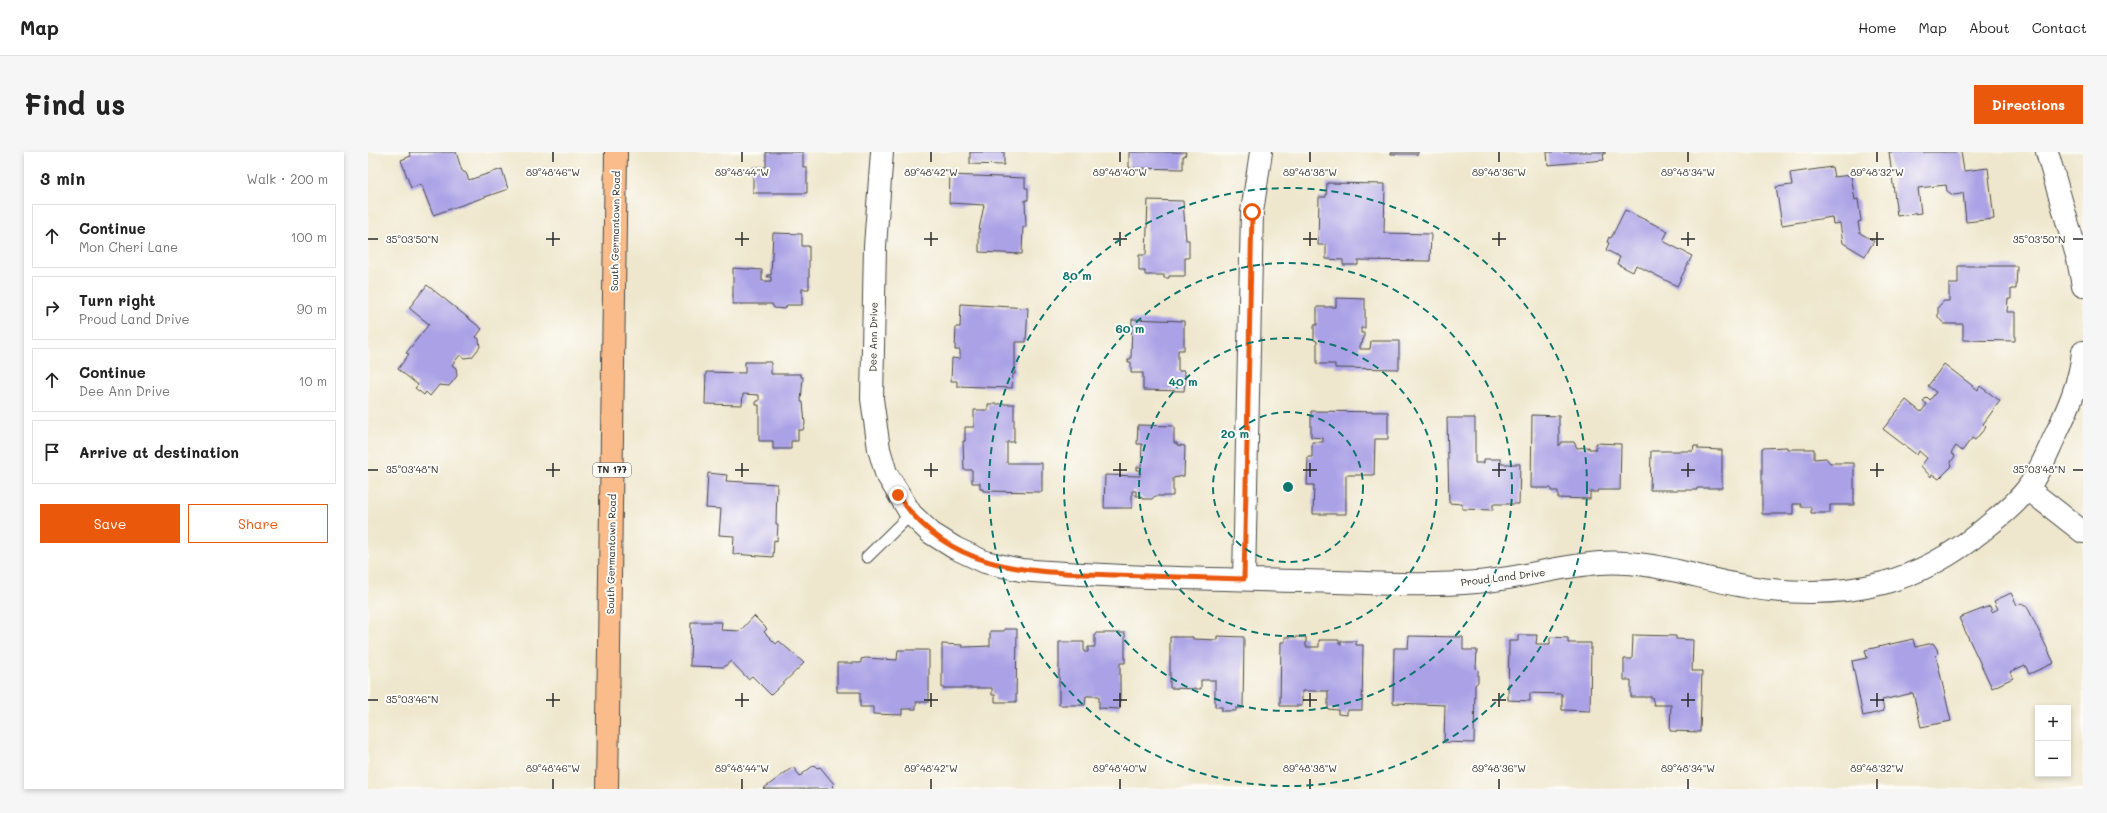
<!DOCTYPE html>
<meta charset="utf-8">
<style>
:root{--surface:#fff;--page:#f6f6f6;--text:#222;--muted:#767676;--line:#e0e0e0;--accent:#ea580c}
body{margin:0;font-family:Mali,sans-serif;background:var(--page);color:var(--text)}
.controls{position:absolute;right:12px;bottom:12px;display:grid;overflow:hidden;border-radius:0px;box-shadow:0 2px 6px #0003}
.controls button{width:36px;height:36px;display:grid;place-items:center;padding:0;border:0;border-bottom:1px solid var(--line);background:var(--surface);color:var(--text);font:20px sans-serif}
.stop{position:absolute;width:12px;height:12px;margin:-9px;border:3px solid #ea580c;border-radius:50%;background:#fff}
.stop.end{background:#ea580c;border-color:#fff;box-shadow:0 1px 4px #0008}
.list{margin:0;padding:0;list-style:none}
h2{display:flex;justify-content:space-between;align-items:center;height:52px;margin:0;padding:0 16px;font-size:17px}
h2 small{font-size:13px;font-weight:400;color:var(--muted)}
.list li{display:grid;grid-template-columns:26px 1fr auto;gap:12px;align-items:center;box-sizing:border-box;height:64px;margin:0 8px 8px;padding:0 8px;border:1px solid var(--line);border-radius:0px}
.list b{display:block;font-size:15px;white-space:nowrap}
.list p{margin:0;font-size:13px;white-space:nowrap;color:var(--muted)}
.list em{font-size:13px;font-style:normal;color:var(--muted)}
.actions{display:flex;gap:8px;padding:12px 16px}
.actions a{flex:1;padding:9px 0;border:1px solid var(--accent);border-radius:0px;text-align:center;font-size:14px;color:var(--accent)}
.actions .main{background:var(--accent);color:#fff}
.icon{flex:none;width:22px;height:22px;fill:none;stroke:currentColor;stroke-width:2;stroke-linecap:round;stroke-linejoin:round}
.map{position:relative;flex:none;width:1715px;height:637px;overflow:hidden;border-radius:0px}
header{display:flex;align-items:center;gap:24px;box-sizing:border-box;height:56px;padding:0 20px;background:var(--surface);border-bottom:1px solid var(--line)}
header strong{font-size:19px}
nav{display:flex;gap:22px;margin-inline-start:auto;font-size:14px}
.intro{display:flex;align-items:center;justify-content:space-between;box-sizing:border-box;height:96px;padding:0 24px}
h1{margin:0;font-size:28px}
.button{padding:10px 18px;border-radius:0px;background:var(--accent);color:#fff;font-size:14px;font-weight:700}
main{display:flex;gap:24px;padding:0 24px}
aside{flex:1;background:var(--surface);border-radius:0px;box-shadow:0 2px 6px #0003}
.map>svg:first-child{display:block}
</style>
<header>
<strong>Map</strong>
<nav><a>Home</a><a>Map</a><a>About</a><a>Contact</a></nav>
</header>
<div class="intro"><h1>Find us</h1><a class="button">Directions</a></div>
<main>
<aside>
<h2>3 min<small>Walk · 200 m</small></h2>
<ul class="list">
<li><svg class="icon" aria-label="ahead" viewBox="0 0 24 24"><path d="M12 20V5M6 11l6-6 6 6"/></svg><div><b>Continue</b><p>Mon Cheri Lane</p></div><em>100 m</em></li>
<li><svg class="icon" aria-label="right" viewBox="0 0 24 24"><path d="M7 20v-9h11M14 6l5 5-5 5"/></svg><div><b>Turn right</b><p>Proud Land Drive</p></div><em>90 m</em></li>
<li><svg class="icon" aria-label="ahead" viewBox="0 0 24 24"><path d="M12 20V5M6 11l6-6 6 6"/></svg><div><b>Continue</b><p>Dee Ann Drive</p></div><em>10 m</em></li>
<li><svg class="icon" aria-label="arrive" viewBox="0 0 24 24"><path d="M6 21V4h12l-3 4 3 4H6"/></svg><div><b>Arrive at destination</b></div></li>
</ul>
<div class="actions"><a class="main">Save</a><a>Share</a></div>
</aside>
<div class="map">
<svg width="1715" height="637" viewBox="0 0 1715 637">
<rect width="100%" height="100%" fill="#fdfcf7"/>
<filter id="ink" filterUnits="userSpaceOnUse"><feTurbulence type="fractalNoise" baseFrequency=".025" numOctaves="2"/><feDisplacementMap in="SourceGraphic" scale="8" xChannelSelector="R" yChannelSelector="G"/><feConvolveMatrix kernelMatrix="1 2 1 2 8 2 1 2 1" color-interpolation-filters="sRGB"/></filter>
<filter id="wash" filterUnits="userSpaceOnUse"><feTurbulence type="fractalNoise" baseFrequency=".012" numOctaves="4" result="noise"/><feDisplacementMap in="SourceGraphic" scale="16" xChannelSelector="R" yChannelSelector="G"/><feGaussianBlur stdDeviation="0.9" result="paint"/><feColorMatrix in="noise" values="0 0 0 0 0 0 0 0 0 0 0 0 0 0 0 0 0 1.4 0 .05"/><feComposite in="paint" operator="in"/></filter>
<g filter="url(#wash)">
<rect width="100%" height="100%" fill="#efe7cd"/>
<g id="blocks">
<path fill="#aba1e6" d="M41 0H88L94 19 98 21 101 28 134 17 140 37 65 63 53 32 43 36 33 8 43 4Z
M398 0H435V15H439V41H385V15H398Z
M602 0H636V13L602 12Z
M761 0H818L817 4H815V17L761 16Z
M1023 0H1050V2H1023Z
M1179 0H1237V2H1235L1236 8 1180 13Z
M1521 0H1593L1596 19 1620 16 1626 67 1598 70 1595 40 1593 42 1585 43 1579 39 1578 33 1550 36 1553 61 1529 64Z
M1464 15 1466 25 1483 23 1487 48 1490 47 1493 69 1490 70 1492 81 1506 89 1497 104 1475 91 1472 71 1465 72 1464 65 1414 73 1408 35 1424 33 1422 21Z
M582 23 657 26V36H660V48H657L658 75H655L654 102 611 100V78L616 53 581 51Z
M959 31 1017 32 1016 81 1063 82 1062 109 990 108V113H975V108L958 107V93H950L951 45H958Z
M780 48 815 49 818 88H821V106H817V124H801V126H796V123H777V119H771V103H778Z
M1257 58 1300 79 1295 89 1324 104 1309 134 1268 113 1265 120 1249 112 1252 105 1238 98 1241 91 1239 90 1241 85 1243 86Z
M405 81 434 82V94H441V137H434V153H419L417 157 406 156 404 152H365V116L394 118V129H403V125H399V123H403Z
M1590 114H1649L1648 137H1643V147H1640L1639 160H1647V189L1595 188V172H1576L1570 165V155L1576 149H1581V132H1590Z
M59 133 114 177 108 185 111 187 112 195 104 205 96 206 92 203 84 213 88 216 89 224 81 234 71 233 62 244 58 240 56 243 47 236 50 233 30 217 41 202 38 201 61 172 41 156Z
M968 146 997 147V176H993V181H996V187H995L994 192H992V197H1002L1003 189H1031V217L967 216V212H949V189L946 188V173H949V155H968Z
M593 152 660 156 658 190H647V222H645L644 236 589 234V229H583L584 206 592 207V198H587L588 175H592Z
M764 167 816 169V198H810V219H816V223H818L816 239 775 238V221H763V210H760V207H763Z
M377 210H403V222H433V225H435L433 250H435L437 272 435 278H430V289H423V297H405V289H391V253H388V249H391V243L375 242 374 253 337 252 338 220 377 221Z
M1576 212 1610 238 1612 234 1632 249 1615 272 1618 275 1607 288 1604 286 1594 299 1588 294 1583 301 1587 304 1583 310 1584 314 1571 327 1564 322 1563 325 1553 314 1559 306 1551 299 1549 303 1515 277 1538 248 1553 260 1559 252 1555 249 1559 245 1562 248 1568 240 1560 234Z
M620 252H646V290H639V311H674V340L615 339V337H612V331H604V318H596L595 289H597V275H606V258H620Z
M943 259 1020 260V287H1007L1006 323H978V362H945L946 333H939L940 305H944V290H955V286L943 285Z
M1164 263 1191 264V294L1194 290H1206L1209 296 1221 295V297H1228V291L1253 292 1252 338H1230V340H1222V347L1190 346V339H1183V336H1163Z
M1079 266H1107V311H1116V307H1133V312H1152L1151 352H1125V358L1094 357V352L1081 351Z
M770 273 806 274V291H809V293L817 294 816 324 805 326V344H787L784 347H775L772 344H768V339H764V356H736L737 323 772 324V318H769V315H773L774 292H769Z
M1326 294H1330V297L1354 298V336H1329V338H1282L1283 299H1325Z
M1419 295V297H1446V307L1458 306 1462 311H1486V353H1462V361H1443V355H1433V352H1425V362H1394V296Z
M340 321 359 323 358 329 409 332 408 372H410L409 389 406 388 405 405 365 402 366 384 351 383 353 357 338 356Z
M1643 441 1649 453 1653 451 1659 454 1686 511 1661 522 1657 513 1642 520 1645 526 1624 536 1591 466 1622 454 1624 460 1630 457 1626 449Z
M386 464 399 477 396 480 408 492 411 489 436 511 403 543 384 524 380 527 363 509 356 515 322 514 323 470H354L353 478 372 479Z
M636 477H649L648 550H627V543H624V536H574V492L594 493V495H599L622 494V479H636Z
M727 481H757V511H752V557L731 556V544H718L717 553H691V490H716V500H720V495H727Z
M1150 483H1169L1168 492H1182V485L1200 486V491H1223L1222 559 1194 558V542L1162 541V549L1140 548 1141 489H1150Z
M1265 483 1308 484V487L1325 488 1324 519H1334L1332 580 1302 579 1303 553H1286L1284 545H1263V528H1256V507H1264Z
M849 484 876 485 875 556H868V559H854V555H847V528H833V537L802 536V485H825V487L849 488Z
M1041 484 1095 485V498H1109L1108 516 1110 518V530L1107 533 1106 591 1076 590 1077 553 1025 551 1026 496H1040Z
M917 485H938V495H951V488H971V492H973V489H988V493H995L994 558H979V563L970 562V558L960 557V539H934V554H912L913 490H917Z
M1545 487 1547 495 1565 491 1569 497 1570 502 1568 504 1583 569 1553 575 1545 541 1514 548 1516 559 1495 564 1484 509 1499 506 1497 498Z
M530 498H561V550H548V557H534V563L505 562V555H492V540H469V511H493V507L498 506 529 508Z
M446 613 449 616 452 615 466 632 464 634 467 637H395L425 615 432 624Z"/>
</g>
</g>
<g filter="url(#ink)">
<use href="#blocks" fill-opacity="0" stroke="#484743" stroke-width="1"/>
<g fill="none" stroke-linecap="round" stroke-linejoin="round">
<g stroke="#484743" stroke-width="13">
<path id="lane" d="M499 405 543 362"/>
</g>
<g stroke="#484743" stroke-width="24">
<path id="street" d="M514 0 507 94 504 247 511 297 518 321 543 362 563 381 587 396 617 410 653 418C746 425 840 427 934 429 991 430 1050 435 1108 430 1150 427 1190 414 1232 411 1292 407 1345 433 1403 438 1486 446 1550 431 1615 378 1630 366 1647 353 1659 337 1671 322 1679 301 1687 284 1700 257 1712 230 1715 200
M1679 0 1710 107 1715 134
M1660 337 1715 380
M876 427 884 60 893 0"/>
</g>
<g stroke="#484743" stroke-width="24">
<path id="primary" d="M239 637 248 0"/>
</g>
<use href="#lane" stroke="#fff" stroke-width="11"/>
<use href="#street" stroke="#fff" stroke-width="22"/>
<use href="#primary" stroke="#fabc8b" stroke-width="22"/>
</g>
</g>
<g fill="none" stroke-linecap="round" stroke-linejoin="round" filter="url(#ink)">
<path stroke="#ea580c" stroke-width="5" d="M530 343C581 421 663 420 746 423 789 424 833 426 876 427L884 60"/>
</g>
<path fill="none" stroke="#2b2b2b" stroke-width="1.5" d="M185 0V10M374 0V10M563 0V10M752 0V10M942 0V10M1131 0V10M1320 0V10M1509 0V10M185 80V94M374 80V94M563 80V94M752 80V94M942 80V94M1131 80V94M1320 80V94M1509 80V94M0 87H10M178 87H192M367 87H381M556 87H570M745 87H759M935 87H949M1124 87H1138M1313 87H1327M1502 87H1516M1705 87H1715M185 311V325M374 311V325M563 311V325M752 311V325M942 311V325M1131 311V325M1320 311V325M1509 311V325M0 318H10M178 318H192M367 318H381M556 318H570M745 318H759M935 318H949M1124 318H1138M1313 318H1327M1502 318H1516M1705 318H1715M185 541V555M374 541V555M563 541V555M752 541V555M942 541V555M1131 541V555M1320 541V555M1509 541V555M0 548H10M178 548H192M367 548H381M556 548H570M745 548H759M935 548H949M1124 548H1138M1313 548H1327M1502 548H1516M185 627V637M374 627V637M563 627V637M752 627V637M942 627V637M1131 627V637M1320 627V637M1509 627V637"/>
<g fill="none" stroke="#0f766e" stroke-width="2" stroke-dasharray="7 5">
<circle cx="920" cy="335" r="75"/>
<circle cx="920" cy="335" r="149"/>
<circle cx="920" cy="335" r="224"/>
<circle cx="920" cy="335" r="299"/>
</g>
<g text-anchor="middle" stroke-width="4" stroke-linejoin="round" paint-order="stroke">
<rect fill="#fdfcf7" stroke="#6a6a68" stroke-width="1" x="225" y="311" width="38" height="14" rx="3"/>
<g font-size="9" font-weight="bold" fill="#2b2b2b">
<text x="244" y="321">TN 177</text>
</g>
<g font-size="10" fill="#2b2b2b" stroke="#fdfcf7">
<text transform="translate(247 79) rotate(-89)" y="4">South Germantown Road</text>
<text transform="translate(505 185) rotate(-89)" y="4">Dee Ann Drive</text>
<text transform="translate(243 402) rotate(-89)" y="4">South Germantown Road</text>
<text transform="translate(1135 425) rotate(-7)" y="4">Proud Land Drive</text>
</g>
</g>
<g font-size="10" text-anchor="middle" fill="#2b2b2b" stroke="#fdfcf7" stroke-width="4" stroke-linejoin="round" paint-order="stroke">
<text x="185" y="24">89°48'46"W</text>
<text x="374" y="24">89°48'44"W</text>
<text x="563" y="24">89°48'42"W</text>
<text x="752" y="24">89°48'40"W</text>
<text x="942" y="24">89°48'38"W</text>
<text x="1131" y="24">89°48'36"W</text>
<text x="1320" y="24">89°48'34"W</text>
<text x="1509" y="24">89°48'32"W</text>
<text x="44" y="91">35°03'50"N</text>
<text x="1671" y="91">35°03'50"N</text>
<text x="44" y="321">35°03'48"N</text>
<text x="1671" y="321">35°03'48"N</text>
<text x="44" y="551">35°03'46"N</text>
<text x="185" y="620">89°48'46"W</text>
<text x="374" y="620">89°48'44"W</text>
<text x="563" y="620">89°48'42"W</text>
<text x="752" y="620">89°48'40"W</text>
<text x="942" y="620">89°48'38"W</text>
<text x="1131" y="620">89°48'36"W</text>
<text x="1320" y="620">89°48'34"W</text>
<text x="1509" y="620">89°48'32"W</text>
</g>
<circle cx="920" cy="335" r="6" fill="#0f766e" stroke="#fdfcf7" stroke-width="2"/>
<g font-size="12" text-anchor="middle" font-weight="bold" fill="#0f766e" stroke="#fdfcf7" stroke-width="4" stroke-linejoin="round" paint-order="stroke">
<text x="709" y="128">80 m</text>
<text x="762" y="181">60 m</text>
<text x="815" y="234">40 m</text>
<text x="867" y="286">20 m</text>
</g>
</svg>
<div class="controls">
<button>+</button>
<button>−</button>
</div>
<div class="stop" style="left:884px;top:60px"></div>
<div class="stop end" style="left:530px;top:343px"></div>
</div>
</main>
